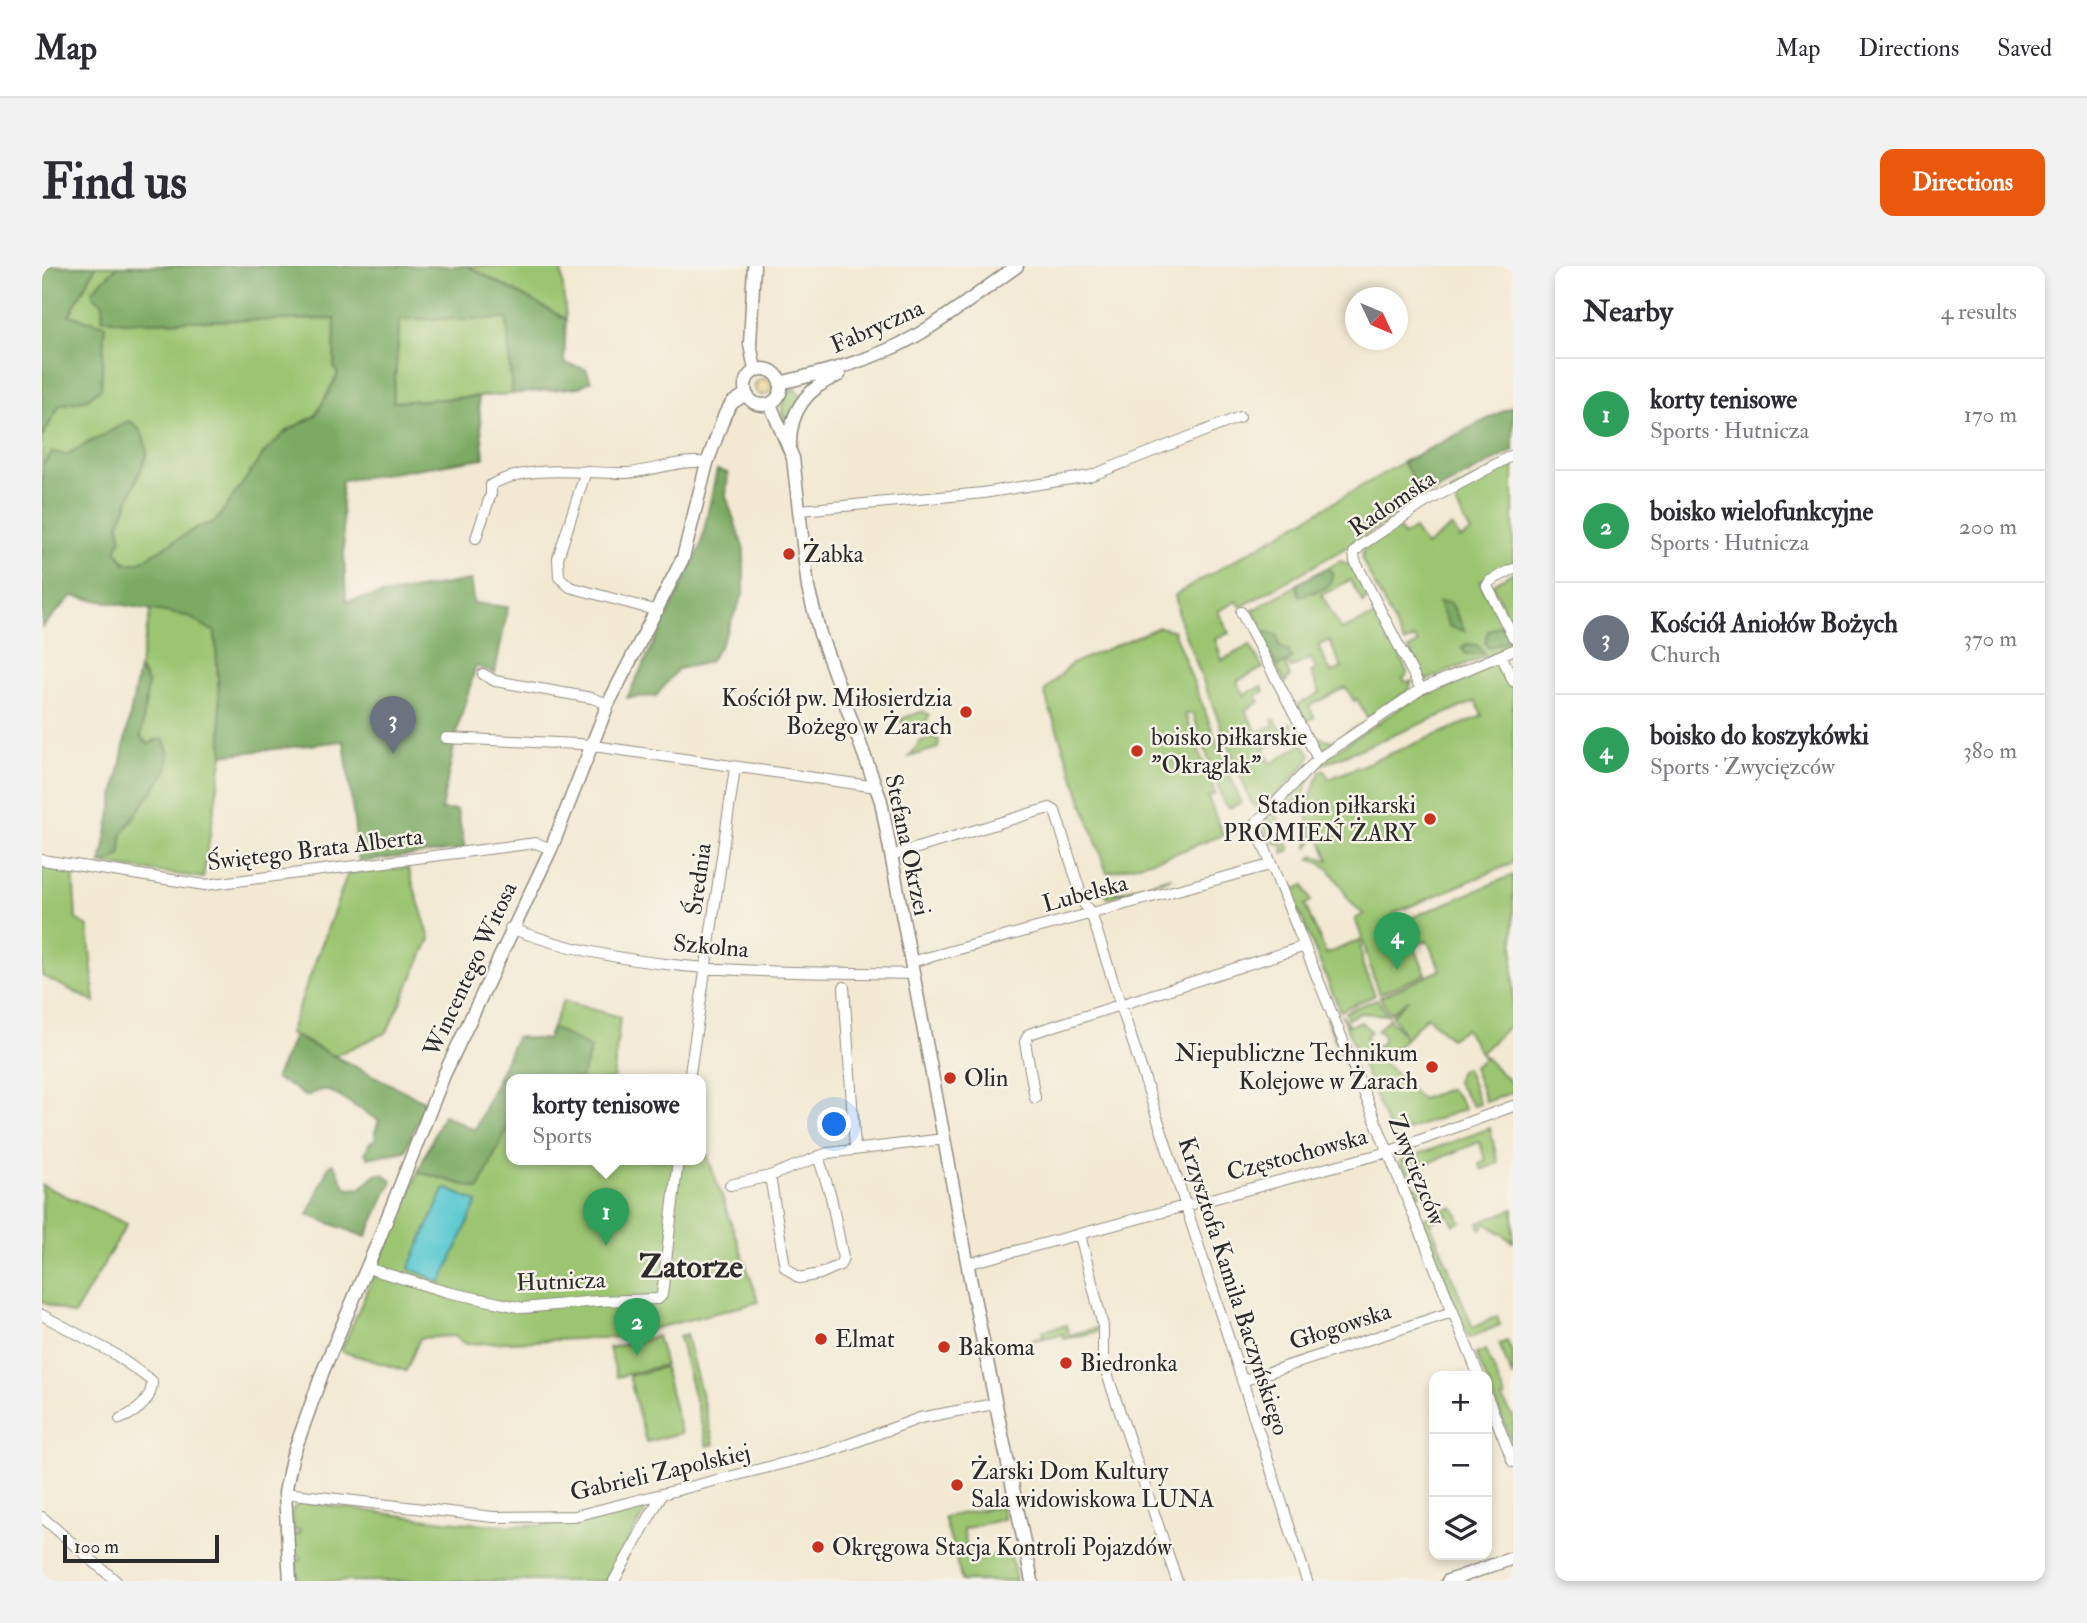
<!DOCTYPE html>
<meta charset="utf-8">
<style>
:root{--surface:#fff;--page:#f2f2f3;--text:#2b2b33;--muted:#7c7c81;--line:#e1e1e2;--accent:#ea580c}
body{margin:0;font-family:"IM FELL Double Pica",serif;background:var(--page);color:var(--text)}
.controls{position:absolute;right:21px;bottom:21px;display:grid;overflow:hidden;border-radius:14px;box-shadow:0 4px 10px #0003}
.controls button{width:63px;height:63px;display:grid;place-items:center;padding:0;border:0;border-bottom:2px solid var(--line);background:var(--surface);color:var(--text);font:35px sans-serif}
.compass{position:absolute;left:1303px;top:21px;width:63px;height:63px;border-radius:50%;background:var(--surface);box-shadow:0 4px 10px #0003;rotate:134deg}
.scale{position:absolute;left:21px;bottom:18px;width:156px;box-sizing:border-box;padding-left:7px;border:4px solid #2b2b2b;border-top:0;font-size:19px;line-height:24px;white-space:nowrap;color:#2b2b2b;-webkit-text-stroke:5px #f7f3e8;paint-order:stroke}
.you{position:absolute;left:793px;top:859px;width:24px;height:24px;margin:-18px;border:5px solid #fff;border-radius:50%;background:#1a73e8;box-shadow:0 0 0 10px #1a73e833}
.badge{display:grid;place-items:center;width:46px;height:46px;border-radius:50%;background:var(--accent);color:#fff;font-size:23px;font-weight:700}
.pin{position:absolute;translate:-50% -58px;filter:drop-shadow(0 2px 4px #0008)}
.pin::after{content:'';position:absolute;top:37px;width:24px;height:21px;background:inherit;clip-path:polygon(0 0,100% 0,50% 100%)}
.popup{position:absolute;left:464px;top:808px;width:200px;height:91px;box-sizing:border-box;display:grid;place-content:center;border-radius:14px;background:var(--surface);filter:drop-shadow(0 2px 5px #0005);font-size:23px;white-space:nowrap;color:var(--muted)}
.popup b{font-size:26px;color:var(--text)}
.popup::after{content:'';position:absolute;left:50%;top:100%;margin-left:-14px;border:14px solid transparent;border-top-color:var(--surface)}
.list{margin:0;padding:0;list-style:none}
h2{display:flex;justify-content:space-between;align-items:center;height:91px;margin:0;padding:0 28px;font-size:30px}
h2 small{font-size:23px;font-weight:400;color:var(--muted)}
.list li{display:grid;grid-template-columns:46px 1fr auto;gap:21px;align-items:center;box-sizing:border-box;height:112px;padding:0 28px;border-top:2px solid var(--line)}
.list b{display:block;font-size:26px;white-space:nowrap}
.list p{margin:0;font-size:23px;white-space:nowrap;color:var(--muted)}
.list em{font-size:23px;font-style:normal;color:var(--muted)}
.icon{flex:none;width:38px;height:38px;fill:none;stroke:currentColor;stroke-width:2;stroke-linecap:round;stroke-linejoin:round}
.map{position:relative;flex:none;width:1471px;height:1315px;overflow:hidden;border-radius:14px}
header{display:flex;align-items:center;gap:42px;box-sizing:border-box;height:98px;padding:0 35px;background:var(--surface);border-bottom:2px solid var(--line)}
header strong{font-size:33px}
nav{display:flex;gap:38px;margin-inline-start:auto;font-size:24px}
.intro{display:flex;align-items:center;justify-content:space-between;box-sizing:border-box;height:168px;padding:0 42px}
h1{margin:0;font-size:49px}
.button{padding:18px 32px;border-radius:14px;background:var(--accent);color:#fff;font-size:24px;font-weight:700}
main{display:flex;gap:42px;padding:0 42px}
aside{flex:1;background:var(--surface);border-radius:14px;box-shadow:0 4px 10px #0003}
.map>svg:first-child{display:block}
</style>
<header>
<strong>Map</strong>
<nav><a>Map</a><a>Directions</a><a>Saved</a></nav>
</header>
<div class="intro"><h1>Find us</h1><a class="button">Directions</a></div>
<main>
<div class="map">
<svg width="1471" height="1315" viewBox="0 0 1471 1315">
<rect width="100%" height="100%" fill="#f7f3e8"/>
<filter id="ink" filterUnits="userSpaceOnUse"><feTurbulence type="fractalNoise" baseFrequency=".0143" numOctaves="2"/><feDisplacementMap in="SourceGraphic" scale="14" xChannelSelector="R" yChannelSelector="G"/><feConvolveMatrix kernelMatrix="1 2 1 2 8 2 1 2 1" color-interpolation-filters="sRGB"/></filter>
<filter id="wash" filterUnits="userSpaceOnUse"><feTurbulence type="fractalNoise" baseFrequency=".00686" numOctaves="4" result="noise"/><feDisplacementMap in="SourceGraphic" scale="28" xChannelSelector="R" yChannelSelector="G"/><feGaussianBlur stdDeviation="1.57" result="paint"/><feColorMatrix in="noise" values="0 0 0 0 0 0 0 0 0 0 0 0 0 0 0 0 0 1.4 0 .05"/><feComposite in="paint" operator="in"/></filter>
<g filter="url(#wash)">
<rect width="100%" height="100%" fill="#f3e9d3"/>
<path fill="#9bc571" stroke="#63784e" stroke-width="2" fill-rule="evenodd" d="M54 0H76L51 24V29L61 37 60 52 82 56 293 53 292 100 296 108 273 150 245 165 173 256 156 261 96 297C83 299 80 294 74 284L79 273 77 258 105 188 49 174 23 190 11 186 0 199V171L18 139 48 132 60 89 63 59 27 50Z
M426 0H519L524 53Z
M358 53H465L470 128 351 136Z
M753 122 759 130 745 161C738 145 736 131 753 122Z
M1471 193V298L1438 316 1471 379 1383 415 1367 383 1376 378 1373 372 1362 377 1320 294 1321 283 1356 260 1361 270 1372 263 1384 280 1410 260 1418 273 1429 267 1408 226Z
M1361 196 1383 231 1307 280 1199 341 1195 335 1176 345 1187 367 1173 373 1180 394 1208 379 1221 402 1195 415 1202 429 1220 420 1222 425 1214 430 1218 436 1203 444 1215 467 1232 459 1230 454 1233 453 1238 463 1249 457 1254 466 1222 483 1229 498 1260 478 1269 488 1266 496 1222 542H1214L1208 534 1138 356 1133 329Z
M1298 295 1309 299 1326 331 1321 337 1308 314 1280 329 1299 364 1337 348 1349 373 1346 375 1348 380 1352 378 1366 408 1361 412 1364 416 1370 415 1366 425 1325 452 1315 433 1312 435 1304 421 1267 440 1272 451 1264 456 1255 439 1278 427 1269 406 1274 403 1269 392 1249 402 1245 396 1243 398 1248 410 1243 417 1217 369 1219 359 1211 344ZM1287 374 1300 402 1289 407 1276 380Z
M1471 306V360L1450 319Z
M109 343 145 350 173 366 181 489 161 612 59 598 77 590 80 568 125 504 114 473 106 478 99 471 103 410 97 403Z
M1117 361 1131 364 1199 537 1187 542 1182 538 1151 448H1143L1173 528 1166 531 1181 569 1129 589 1065 607 1002 426 1029 398Z
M1455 396 1471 425V597L1352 647 1357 657 1471 609V756L1439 787 1471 819V826L1444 836 1431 801 1442 793 1423 763 1408 772 1385 750 1341 796 1379 833 1407 823 1416 831 1423 843 1355 868 1348 866 1299 748 1307 760 1319 756 1329 765 1325 769 1326 777 1334 781 1341 776 1340 767 1335 765 1347 752 1363 771 1350 749 1367 733 1348 747 1338 731 1399 704 1385 674 1372 680 1384 708 1337 728C1327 703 1324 678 1313 653L1322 648C1297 633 1298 599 1268 593L1272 590 1287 594 1276 568 1265 583 1270 565 1263 543 1278 506 1282 504 1287 513 1440 450 1434 435 1279 499 1270 507 1260 533 1246 540 1243 537 1234 547 1237 554 1229 558 1237 577 1244 574 1248 584 1241 587V580L1228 575 1220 557 1278 495 1376 430Z
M881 445 887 449 885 455 874 460 859 457V453Z
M1322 456 1282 483 1275 481 1270 473 1277 471 1291 475Z
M891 471 897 474 896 482 867 491 879 475Z
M0 600 31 605 34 653 46 661 53 736 0 710Z
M366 602 388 673 345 766 292 790 247 767 306 607Z
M1130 611 1066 632 1061 622 1071 620 1074 627Z
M1246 619 1255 623 1262 619 1269 635 1263 639 1284 688 1318 674 1321 700 1333 729 1298 745Z
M1335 733 1346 749 1317 747 1306 753 1303 746Z
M521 735 578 751 571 814H470V894H658L659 881 663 883 717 1036 578 1071 423 1078 412 1070 378 1072 364 1105 299 1085 401 849 433 864 474 771 505 774Z
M1286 751 1334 868 1332 869 1284 752Z
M1424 802 1438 838 1431 840 1414 815 1418 804Z
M1448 862 1456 897 1440 904 1437 897 1444 894 1437 876 1367 905 1373 922 1384 918 1387 925 1369 932 1358 895Z
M0 919 85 958 32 1049 0 1036Z
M1409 941 1413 943 1419 956 1412 959 1406 948 1388 956 1431 1062 1455 1050 1458 1059 1427 1072 1379 953Z
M1471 943V976L1444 957 1439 964 1436 957Z
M1024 1059 1027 1069 1055 1062V1066L1022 1073 1021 1068 987 1075 1001 1071 1000 1065Z
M644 1069 672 1178 665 1180 637 1071Z
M615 1070 623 1099 575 1111 567 1082Z
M1465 1075 1471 1089V1112L1457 1078Z
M1444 1084 1463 1131 1460 1133 1471 1150V1179L1434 1088Z
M622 1101 639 1167 604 1176 587 1110Z
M258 1236C336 1245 422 1262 500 1259 534 1257 568 1249 601 1241L604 1245 563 1315H257L254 1295 259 1294V1290H253L251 1268H258V1264H251L250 1244Z
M959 1240 962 1253 921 1263 928 1295 968 1286 974 1315H920L902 1251Z"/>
<path fill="#7caa63" stroke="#546a47" stroke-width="2" d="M0 0H54L27 49 63 59 59 122 45 133 18 139 0 171Z
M76 0H426L524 53 522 97 544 103 549 115 537 121 470 128 465 53H358L351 136 436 131 442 192 299 215 304 335 429 314 431 337 466 341 453 407 434 400 417 457 399 544H415L423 583 317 596 302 475 181 489 173 366 145 350 30 330 0 361V199L11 186 25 189 87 155C99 161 104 175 105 188L77 258 79 273 74 284 83 297H96L156 261 173 256 222 187 245 165 273 150 296 109 292 100 293 53 82 56 60 52 61 37 51 29V24Z
M1471 140V185L1383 231 1361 196Z
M675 204 686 207 684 230 702 284V326L680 376 667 396 636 403 614 430 585 432 658 283Z
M1284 302 1290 306 1289 317 1280 324 1257 330 1255 318Z
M1396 336 1409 337 1423 365 1408 361Z
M1458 359 1465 365 1466 374 1446 382 1443 376 1446 365Z
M1224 366 1235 369 1237 380 1246 385 1250 393 1235 401 1219 371Z
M1424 378 1435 379 1442 387 1424 389 1420 382Z
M97 403 106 417 99 471 106 478 121 473 127 487 125 504 80 568 79 587 73 593 59 598Z
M510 762 549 782 539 812 470 814 469 853 437 923 376 906 401 849 433 864 474 771 505 774Z
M252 770 384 836 363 885 326 892 323 887 328 876 334 873 333 866 337 854C324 848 292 825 283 824 276 823 269 830 262 830L249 820 233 813Z
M291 898C300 905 296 916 307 923L319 922 334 908H342L350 915 324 971 266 949 287 899Z"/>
<path fill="#eeda9e" stroke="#8c8264" stroke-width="2" d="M713 121a8 8 0 1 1 16 0a8 8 0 1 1-16 0Z"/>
<path fill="#5dcad1" stroke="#447a7e" stroke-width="2" d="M403 922 435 936 399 1017 367 1002Z"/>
</g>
<g filter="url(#ink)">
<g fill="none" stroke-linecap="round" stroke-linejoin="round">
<g stroke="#8f8a7f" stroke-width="12">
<path id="minor" d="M544 205 516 292 517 311 528 321 616 345
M759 244 941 227 1048 210 1198 151
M434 272 449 228V219C488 197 541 208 584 207 611 206 638 192 665 197
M1471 303 1448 315 1445 320 1471 371
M1199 346 1276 493
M1459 389 1471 415
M441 408 453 415 550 432 566 438
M1379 423 1313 295 1312 287 1318 280 1382 237 1471 189
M404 472 538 478 835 521
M849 590 993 546 1008 542 1013 545 1042 638 1049 647 1265 1315
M0 594 163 619 494 577 509 583
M468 662C597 711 736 705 871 708
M869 696 1228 599
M802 721 813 882
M647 814 693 502
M993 832 983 776 987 768 1260 681
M728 910 743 1001 757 1012 778 1008 798 999 801 992 789 931 776 890
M688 919 728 910 786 887 902 873
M1038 969 1061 1060V1096L1135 1315
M925 998 1346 886 1471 840
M325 1002 405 1026 481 1042 555 1035 616 1033 620 1029 636 894
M0 1049 71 1087 110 1115C110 1135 95 1146 78 1153
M1437 1110 1213 558 1276 493 1379 423 1471 384
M1200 1115 1410 1046
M1445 1130 1471 1196
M243 1227 451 1251 533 1250 786 1186 878 1152 952 1138
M0 1251 74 1315
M572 1315 619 1230"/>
</g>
<g stroke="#8f8a7f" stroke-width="15">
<path id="tertiary" d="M712 0 708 78 713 104
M703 121a18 18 0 1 1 36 0a18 18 0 1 1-36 0Z
M738 117C784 106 831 94 872 71 908 50 941 24 975 0
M728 138 751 192 766 322 778 368 839 535 929 1017 990 1315
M748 180C747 145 766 121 797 109
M248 1315 243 1227 250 1192 281 1105 335 978 402 809 509 583 566 438 641 292 665 197 683 148 690 137 704 128
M1406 1315 1471 1292"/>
</g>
<use href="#minor" stroke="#fff" stroke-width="10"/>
<use href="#tertiary" stroke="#fff" stroke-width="12"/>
</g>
</g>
<g fill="#c8321e" stroke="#f7f3e8" stroke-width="2.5">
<circle cx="747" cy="288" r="7"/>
<circle cx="924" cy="446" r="7"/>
<circle cx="1095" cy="485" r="7"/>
<circle cx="1388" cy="553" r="7"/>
<circle cx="1390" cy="801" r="7"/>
<circle cx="908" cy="812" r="7"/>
<circle cx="779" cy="1073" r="7"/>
<circle cx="902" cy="1081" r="7"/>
<circle cx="1024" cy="1097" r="7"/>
<circle cx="915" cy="1219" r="7"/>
<circle cx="776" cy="1281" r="7"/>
</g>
<g text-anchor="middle" stroke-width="5" stroke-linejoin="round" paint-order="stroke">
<g font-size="24" fill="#2b2b2b" stroke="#f7f3e8">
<text transform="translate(835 60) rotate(-24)" y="8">Fabryczna</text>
<text transform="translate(1350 237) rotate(-34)" y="8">Radomska</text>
<text transform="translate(866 579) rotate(78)" y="8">Stefana Okrzei</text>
<text transform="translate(273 583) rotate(-7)" y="8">Świętego Brata Alberta</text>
<text transform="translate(656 613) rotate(-82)" y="8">Średnia</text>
<text transform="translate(1043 627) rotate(-15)" y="8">Lubelska</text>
<text transform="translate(669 680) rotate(5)" y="8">Szkolna</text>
<text transform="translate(428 703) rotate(-65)" y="8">Wincentego Witosa</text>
<text transform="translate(1255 888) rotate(-15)" y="8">Częstochowska</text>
<text transform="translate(1375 904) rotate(68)" y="8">Zwycięzców</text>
<text transform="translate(519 1015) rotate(-2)" y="8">Hutnicza</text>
<text transform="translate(1192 1020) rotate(72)" y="8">Krzysztofa Kamila Baczyńskiego</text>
<text transform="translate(1298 1060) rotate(-18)" y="8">Głogowska</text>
<text transform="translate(618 1206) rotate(-13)" y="8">Gabrieli Zapolskiej</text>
</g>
<g font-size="24" fill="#2b2b2b" stroke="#f7f3e8" text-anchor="start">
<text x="761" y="296">Żabka</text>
<text x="910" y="440" text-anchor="end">Kościół pw. Miłosierdzia<tspan x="910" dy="28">Bożego w Żarach</tspan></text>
<text x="1109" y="479">boisko piłkarskie<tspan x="1109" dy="28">"Okrąglak"</tspan></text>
<text x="1374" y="547" text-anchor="end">Stadion piłkarski<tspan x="1374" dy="28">PROMIEŃ ŻARY</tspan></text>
<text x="1376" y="795" text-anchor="end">Niepubliczne Technikum<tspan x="1376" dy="28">Kolejowe w Żarach</tspan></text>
<text x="922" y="820">Olin</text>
<text x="793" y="1081">Elmat</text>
<text x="916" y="1089">Bakoma</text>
<text x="1038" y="1105">Biedronka</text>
<text x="929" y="1213">Żarski Dom Kultury<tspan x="929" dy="28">Sala widowiskowa LUNA</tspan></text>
<text x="790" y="1289">Okręgowa Stacja Kontroli Pojazdów</text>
</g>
<g font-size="32" font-weight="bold" fill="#2b2b2b" stroke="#f7f3e8">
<text x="649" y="1011">Zatorze</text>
</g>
</g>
</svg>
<div class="controls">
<button>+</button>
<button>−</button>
<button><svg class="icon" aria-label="layers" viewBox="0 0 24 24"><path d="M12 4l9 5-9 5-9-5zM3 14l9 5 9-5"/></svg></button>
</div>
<svg class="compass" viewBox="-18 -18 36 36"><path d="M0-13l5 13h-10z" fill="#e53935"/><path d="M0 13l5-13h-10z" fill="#7c7c81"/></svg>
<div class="scale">100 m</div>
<div class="you"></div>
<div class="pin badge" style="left:564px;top:980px;background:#2e9e5b">1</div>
<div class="popup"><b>korty tenisowe</b>Sports</div>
<div class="pin badge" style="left:595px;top:1090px;background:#2e9e5b">2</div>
<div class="pin badge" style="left:351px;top:488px;background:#6b7280">3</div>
<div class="pin badge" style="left:1355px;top:704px;background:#2e9e5b">4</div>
</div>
<aside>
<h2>Nearby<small>4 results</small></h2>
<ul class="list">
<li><span class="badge" style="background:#2e9e5b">1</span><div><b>korty tenisowe</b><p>Sports · Hutnicza</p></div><em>170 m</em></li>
<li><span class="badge" style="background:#2e9e5b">2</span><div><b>boisko wielofunkcyjne</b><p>Sports · Hutnicza</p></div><em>200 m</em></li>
<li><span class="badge" style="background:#6b7280">3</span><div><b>Kościół Aniołów Bożych</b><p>Church</p></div><em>370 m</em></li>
<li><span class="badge" style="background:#2e9e5b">4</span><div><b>boisko do koszykówki</b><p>Sports · Zwycięzców</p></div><em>380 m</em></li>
</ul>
</aside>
</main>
